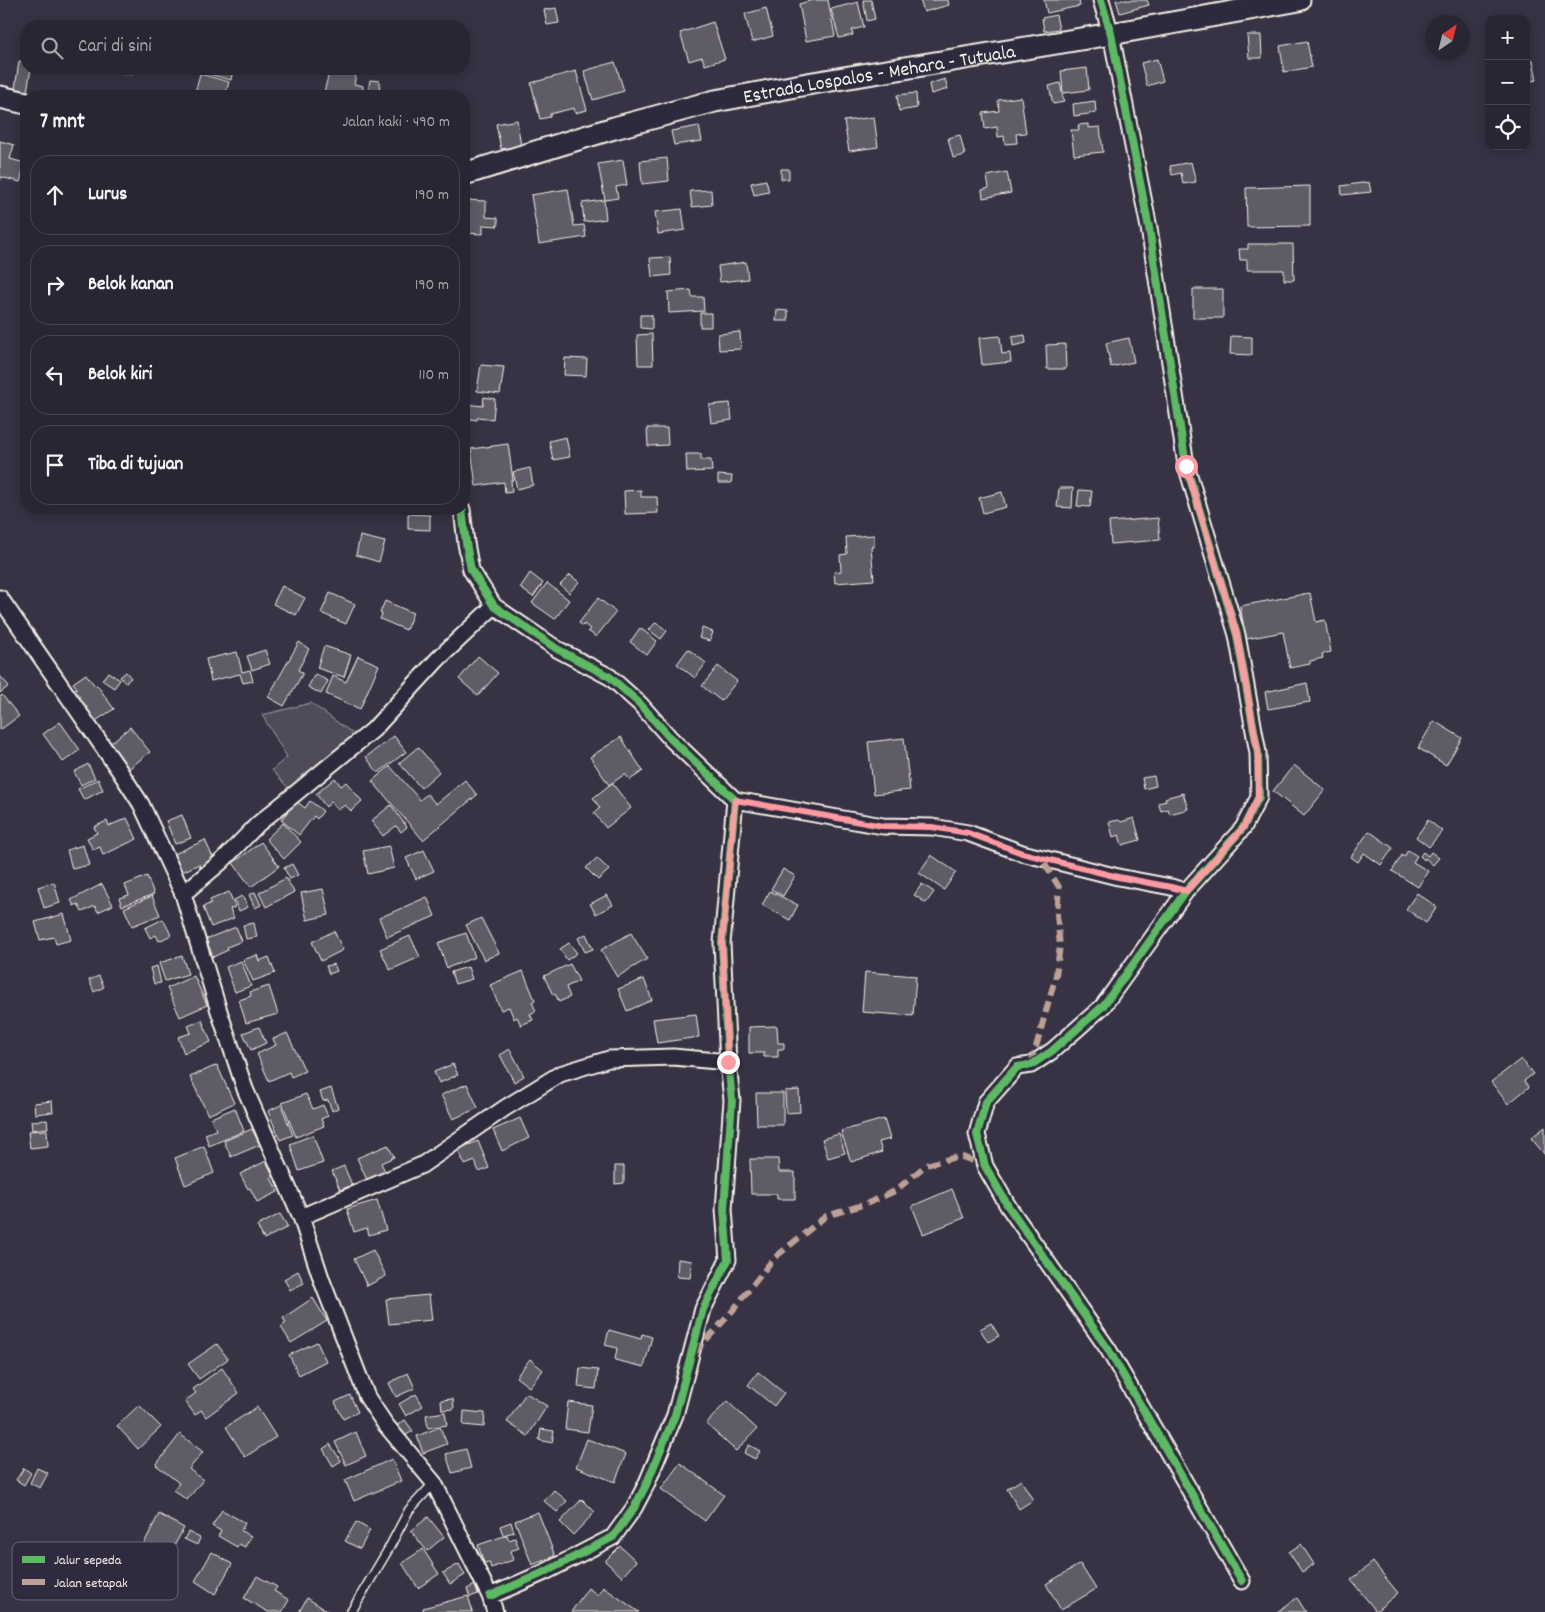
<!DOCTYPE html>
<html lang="id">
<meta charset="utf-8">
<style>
:root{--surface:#292633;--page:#35323f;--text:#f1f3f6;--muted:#a5a5ac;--line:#45434e}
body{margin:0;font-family:Dekko,sans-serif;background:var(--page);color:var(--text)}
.controls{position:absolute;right:15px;top:15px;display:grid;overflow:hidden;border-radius:10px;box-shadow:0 2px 12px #0003}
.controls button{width:45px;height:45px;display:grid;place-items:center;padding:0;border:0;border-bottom:1px solid var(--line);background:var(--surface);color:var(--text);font:25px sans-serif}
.compass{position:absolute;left:1425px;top:15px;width:45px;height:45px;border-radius:50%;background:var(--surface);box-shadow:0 2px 12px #0003;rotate:35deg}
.stop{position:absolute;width:15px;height:15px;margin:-11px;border:4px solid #ff9aa2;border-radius:50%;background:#fff}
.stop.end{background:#ff9aa2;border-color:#fff;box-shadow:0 1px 5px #0008}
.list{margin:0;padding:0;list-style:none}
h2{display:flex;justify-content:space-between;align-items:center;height:65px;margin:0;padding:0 20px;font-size:21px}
h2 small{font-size:16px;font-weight:400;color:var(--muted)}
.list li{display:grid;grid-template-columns:32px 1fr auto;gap:15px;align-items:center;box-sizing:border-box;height:80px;margin:0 10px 10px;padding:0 10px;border:1px solid var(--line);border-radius:20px}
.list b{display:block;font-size:19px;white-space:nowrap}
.list em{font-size:16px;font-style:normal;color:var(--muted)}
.icon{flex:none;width:28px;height:28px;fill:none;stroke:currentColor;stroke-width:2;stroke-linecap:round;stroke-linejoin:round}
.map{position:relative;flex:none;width:1545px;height:1612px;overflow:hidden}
.search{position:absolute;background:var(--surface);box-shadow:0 2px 12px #0003;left:20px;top:20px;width:450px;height:55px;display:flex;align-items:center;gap:12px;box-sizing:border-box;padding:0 18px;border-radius:20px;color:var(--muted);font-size:19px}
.panel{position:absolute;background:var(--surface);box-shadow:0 2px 12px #0003;left:20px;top:90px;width:450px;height:425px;border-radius:20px}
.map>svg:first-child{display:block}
</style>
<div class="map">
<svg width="1545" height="1612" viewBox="0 0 1545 1612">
<rect width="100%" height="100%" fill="#373244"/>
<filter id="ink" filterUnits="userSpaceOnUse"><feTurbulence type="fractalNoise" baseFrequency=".02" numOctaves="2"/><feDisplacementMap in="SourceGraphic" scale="10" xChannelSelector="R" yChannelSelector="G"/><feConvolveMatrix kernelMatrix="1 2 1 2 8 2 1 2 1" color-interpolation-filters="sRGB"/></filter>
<g filter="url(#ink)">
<path fill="#504b59" stroke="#a29ea0" d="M311 703 359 738 290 790 272 770 287 757 262 715Z"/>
<path fill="#5f5c67" stroke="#f4f1e8" d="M813 0H828L835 36 806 41 799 4Z
M863 0H871L875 19 867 21Z
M920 0H948L949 5 924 12Z
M1044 0H1079L1080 6 1047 13Z
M1116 0H1147L1149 5 1120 13Z
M858 2 864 27 852 30 853 35 839 38 831 9Z
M556 8 559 23 547 25 544 10Z
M766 8 773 36 752 42 745 14Z
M1056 15 1059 29 1044 31 1042 18Z
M713 22 725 59 705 65 702 57 689 61 680 33Z
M1247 35H1261L1262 58H1249Z
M1307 41 1312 67 1284 72 1280 46Z
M1157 59 1163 81 1147 86 1141 63Z
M1533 60 1537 80 1526 82V61Z
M19 61 26 62V69H37V70L31 69 27 91 15 89Z
M615 62 624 91 593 100 584 71Z
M1087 68 1089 90 1063 93 1061 71Z
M103 69H133L132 75Z
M202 69H233L231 80 201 72Z
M330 69H351L357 70 354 84 363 86 362 96H323Z
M576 71 587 110 575 113 574 108 550 114V117L540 119 531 83Z
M200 74 229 82 225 96H194Z
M945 79 948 89 931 94 929 84Z
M370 80 380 81 379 94 368 92Z
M1060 83 1064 102 1053 104 1049 86Z
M916 93 917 108 899 111 897 95Z
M1021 97 1026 133 1016 134 1017 143 1005 144 1004 136 998 137 997 127 985 129 983 113 999 111 998 100Z
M1095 101 1096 113 1074 116 1073 104Z
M874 117 878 147 849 151 844 121Z
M517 120 521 146 501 149 496 124Z
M1088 124V128L1100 127 1103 152 1074 155 1071 130H1079L1078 125Z
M699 126 702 141 674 145 671 131Z
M960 135 965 155 953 158 948 138Z
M0 141 14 145 10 159 25 163 20 182 1 177 0 181Z
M667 158 669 181 642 184 640 161Z
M623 160 627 185 616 187 618 198 605 200 598 164Z
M1191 162 1196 182 1183 184 1181 173 1172 175 1170 166Z
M781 169H789V179H781Z
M1007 172 1011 193 983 198 982 190 989 188 987 176Z
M766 180 769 192 754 195 751 183Z
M1369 182 1371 192 1342 195 1341 186Z
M1310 186V226L1247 227 1246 188Z
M568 189 574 226 584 225 586 237 539 244 531 195Z
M711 190 712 205 692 207 690 191Z
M464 200 486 201V217L498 218V226L483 225V234L464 233Z
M604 200 606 219 584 222 582 203Z
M682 209 685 230 658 234 655 212Z
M1248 244H1293L1294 280H1284V270H1247V260H1240L1239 249H1248Z
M670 257 671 275 652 277 650 258Z
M746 262 748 279 720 282 718 266Z
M1193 289H1223V318H1193Z
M691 290 692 297H703L704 311 669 313 668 292Z
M777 310 788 311V321H776Z
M700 313H711V327H700Z
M640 315H652V329L640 328Z
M740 332 741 349 719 350 718 334Z
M652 334 653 365H638L637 335Z
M1025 335 1026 343 1013 346 1012 337Z
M1000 336 1002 354 1010 353 1011 362 982 365 979 338Z
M1231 336 1252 337V355L1230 354Z
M1129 338 1134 362 1111 367 1106 343Z
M1065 344 1066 369H1047L1046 345Z
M565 358 587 359 586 376 564 375Z
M481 365 504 367 500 394 477 391Z
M484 397 495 399 493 419 478 417 477 420 464 418 466 404 483 406Z
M730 403 732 420 711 423 709 405Z
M647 428H667L668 445 648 446Z
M566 437 570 457 553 460 549 441Z
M508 444 513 480H511L512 492 505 493 504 482 476 486 471 449Z
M686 454H701V460H711L712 471 687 472Z
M530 468 533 485 517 489 513 472Z
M718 475 732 476 731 483H718Z
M1059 488H1073L1072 508 1057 507Z
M641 490V497H657L658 513 625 514 624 491Z
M1079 490 1092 491 1090 507 1077 506Z
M1002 492 1006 507 983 513 979 498Z
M408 514 430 515V530L408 529Z
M1158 518 1160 540 1111 544 1109 522Z
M874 535V547H871L874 580 835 583 834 572 841 571 840 555 847 554 846 537Z
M360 536 385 542 379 562 356 555Z
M530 573 543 583 533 597 520 588Z
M570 575 579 582 569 593 560 585Z
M547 583 569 600 555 619 532 603Z
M282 586 305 598 296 615 273 604Z
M330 593 355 604 346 624 321 613Z
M1310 593 1316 622 1325 620 1331 652 1322 654 1323 658 1310 661V664L1290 668 1283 632 1246 639 1240 606Z
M598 598 616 612 596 637 588 631 590 629 584 624 583 626 579 623Z
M385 601 413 613 406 630 380 619 382 614 380 613Z
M656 622 667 631 661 639 649 630Z
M640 628 657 641 647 655 630 642Z
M702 628 713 632 710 641 699 638Z
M299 642 309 649 298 670 303 673 284 706 268 697Z
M324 646 351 655 344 677 317 668Z
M688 649 706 663 695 678 677 664Z
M265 650 270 664 252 670 247 656Z
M237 652 242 672 250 670 253 681 243 683 240 674 211 681 206 659Z
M358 656 379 665 360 709 326 694 333 676 346 682Z
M478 656 498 673 478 696 459 679Z
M718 666 737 681 721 701 702 686Z
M108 672 120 680 114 688 102 680Z
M126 672 131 678 125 683 120 677Z
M86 674 95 686 97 685 114 709 94 722 72 690 77 688 73 683Z
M315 674 328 681 321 694 308 687Z
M0 676 9 686 0 693Z
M1307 683 1310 702 1268 709 1265 692Z
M2 695 19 716 0 730V697Z
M1434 721 1462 738 1446 765 1418 748Z
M60 722 80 750 63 762 43 734Z
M130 727 150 752 126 771 107 746Z
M394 736 406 752 378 773 366 757Z
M621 737 643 771 630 780 625 774 609 785 590 757Z
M904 738 910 790 874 794 868 742Z
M418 747 439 772 421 788 399 763Z
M88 764 95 778 81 785 74 772Z
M1294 765 1325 790 1304 816 1273 791Z
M390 766 420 800 427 794 436 804 465 780 477 795 423 840 372 781Z
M1154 776 1156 786 1144 789 1142 778Z
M335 778 341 786 346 782 362 801 351 811 345 805 338 810 331 802 326 807 316 794Z
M98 779 103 790 84 800 78 789Z
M612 783 631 808 606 828 594 813 600 808 593 798Z
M1183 793 1188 809 1170 814 1168 809 1161 811 1158 803 1166 801 1165 798Z
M296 801 305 808 310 801 323 811 317 819 314 816 299 835 281 820Z
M391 805 407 827 401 832 396 826 383 836 371 821Z
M182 815 191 838 175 844 166 821Z
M127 818 137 839 103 855 100 847 93 850 87 838 97 833 94 827 107 821 109 826Z
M1134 818 1140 840 1122 845 1119 835 1113 837 1109 822 1119 820 1121 822Z
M1428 820 1442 831 1429 847 1416 837Z
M283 823 301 842 284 859 266 839Z
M1369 831 1393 848 1381 865 1364 853 1358 862 1351 857Z
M205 840 215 862 200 869 199 864 180 873 172 855Z
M261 842 279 866 251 887 233 863Z
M83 845 89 865 72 869 67 850Z
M389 846 394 868 368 874 363 851Z
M424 850 434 871 416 879 406 858Z
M1408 850 1417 856 1413 862 1428 871 1418 887 1392 871 1402 855 1404 857Z
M1423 852 1428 856 1431 852 1439 858 1433 865 1425 858 1424 860 1420 856Z
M931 855 956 872 944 890 919 873Z
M597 858 609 870 598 880 586 868Z
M292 864 298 875 290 879 284 868Z
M783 869 795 876 783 896 771 889Z
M147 876 154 894 122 906 119 898 129 895 125 885Z
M286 878 294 892 266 907 259 893Z
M54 882 60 903 44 908 38 887Z
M102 884 113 905 98 912 95 906 82 912 78 904 74 906 71 900Z
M922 884 934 892 926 903 914 895Z
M323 889 329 915 307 920 301 893Z
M770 891 798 905 790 920 762 905Z
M229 892 235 907 230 909 234 918 211 927 203 907 211 903 210 900Z
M255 892 261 905 255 908 249 895Z
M1417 893 1437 907 1426 923 1406 909Z
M607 895 613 905 596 914 590 904Z
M152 896 160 915 132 926 124 908Z
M242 896 248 907 239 911 234 900Z
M427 897 435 916 387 937 379 918Z
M64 914 71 940 56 944 54 937 40 940 35 922Z
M481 918 499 953 484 960 466 925Z
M163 919 171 935 159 941 156 935 150 938 145 928Z
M254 923 257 937 246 939 243 925Z
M236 927 242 941 227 947 228 950 213 957 206 939Z
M334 931 343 950 321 961 312 942Z
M466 933 475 957 447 968 438 943Z
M631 933 647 959 617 977 601 950Z
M586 934 593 949 585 952 578 938Z
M410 936 420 957 390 970 380 949Z
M569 943 577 953 567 960 560 949Z
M257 955 259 961 269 957 275 973 253 981 243 960Z
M182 956 188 974 165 981 159 963Z
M241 961 251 986 235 992 226 967Z
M334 964 337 971 329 974 326 966Z
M570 964 579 981 566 987 570 997 559 1002 555 994 553 995 544 976Z
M157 966 161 983 154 984 150 968Z
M468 967 472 979 455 984 451 972Z
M523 971 535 1000 532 1002 536 1011 530 1014 533 1020 521 1025 517 1017 514 1019 509 1007 501 1010 490 985Z
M865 972 916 976 913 1016 862 1012Z
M99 976 104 987 94 992 89 980Z
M194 976 207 1005 180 1017 167 988Z
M644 979 652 1000 627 1011 618 989Z
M269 986 278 1014 246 1023 239 1000 251 996 250 992Z
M696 1014 699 1037 657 1043 653 1019Z
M202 1020 211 1042 184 1053 178 1037 191 1033 188 1026Z
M777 1026 778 1043H784V1049H778V1057H764V1053H749V1027Z
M259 1027 266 1043 251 1050 243 1033Z
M287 1033 305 1071 291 1077 289 1072 269 1081 257 1054 276 1045 273 1039Z
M510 1049 524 1076 514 1082 500 1055Z
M1521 1059 1533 1074 1524 1081 1529 1087 1508 1104 1491 1082Z
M453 1064 458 1075 439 1083 434 1072Z
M217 1065 234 1103 208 1115 190 1077Z
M467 1084 478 1108 453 1119 441 1095Z
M331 1088 338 1108 332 1111 328 1100 323 1101 320 1092Z
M799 1090 800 1112 786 1113 785 1091Z
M756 1093H783V1125H757Z
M306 1094 313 1109 323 1105 328 1116 321 1119 324 1126 296 1137 282 1103Z
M52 1101 53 1112 35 1114 34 1103Z
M281 1105 293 1135 280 1140 268 1111Z
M235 1108 244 1131 209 1146 205 1134 216 1130 211 1118Z
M520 1118 529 1138 502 1151 493 1130Z
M884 1119 890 1139 879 1142 882 1152 851 1162 841 1131Z
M47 1120 48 1128 32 1130 31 1121Z
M1545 1127V1155L1531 1138Z
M252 1129 260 1145 231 1157 224 1141Z
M47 1130 48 1146 30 1148 28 1131Z
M839 1134 845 1153 828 1158 822 1139Z
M313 1135 323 1163 299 1171 290 1144Z
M478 1141 489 1168 479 1172 475 1161 465 1165 458 1149Z
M388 1145 394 1157 381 1163 385 1171 367 1180 357 1158Z
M204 1146 214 1173 185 1185 175 1158Z
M750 1159H778L779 1172H795V1199H777V1194H751Z
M266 1161 274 1176 271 1178 278 1192 257 1202 250 1188 248 1189 240 1174Z
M344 1166 352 1185 340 1190 332 1171Z
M615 1166H624V1183L615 1184Z
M952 1189 964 1218 923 1234 912 1206Z
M377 1200 386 1230 369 1235 367 1228 354 1232 347 1209Z
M280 1214 288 1227 264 1239 257 1226Z
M373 1250 386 1276 367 1286 354 1259Z
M678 1259 692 1261 690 1278 677 1277Z
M298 1271 304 1283 290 1290 284 1279Z
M429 1295 432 1320 389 1324 386 1299Z
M313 1298 327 1321 291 1343 281 1327 286 1323 283 1318Z
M991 1323 999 1336 988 1342 980 1329Z
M609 1330 641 1339 642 1334 652 1337 644 1367 615 1360 617 1348 605 1345Z
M317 1342 326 1361 299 1375 289 1355Z
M217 1344 228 1359 199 1379 188 1364Z
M530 1359 543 1370 529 1387 516 1377Z
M222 1368 239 1393 206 1417 201 1410 195 1415 185 1401 196 1393 193 1389Z
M580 1368 598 1370 596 1389 578 1387Z
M758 1372 784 1393 774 1406 748 1385Z
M408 1373 415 1388 396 1397 389 1383Z
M526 1393 547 1406 528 1436 507 1422Z
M416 1394 423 1406 406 1416 399 1404Z
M350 1395 358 1412 343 1419 335 1402Z
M453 1399 454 1409 442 1410 441 1400Z
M727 1401 757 1429 736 1451 706 1424Z
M568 1402 592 1405 588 1432 565 1429Z
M139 1405 161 1427 138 1449 117 1426Z
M257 1407 276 1437 245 1457 226 1427Z
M464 1411 485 1413 484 1427 463 1425Z
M445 1412 447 1425 428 1428 426 1415Z
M405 1420 413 1431 401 1438 394 1427Z
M440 1427 447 1444 423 1453 417 1436Z
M541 1429 554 1431 552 1443 539 1440Z
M356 1432 366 1456 346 1465 335 1442Z
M180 1434 203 1452 189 1469 203 1480 187 1500 173 1490 179 1483 156 1465Z
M587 1439 626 1454 615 1482 576 1467Z
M330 1444 341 1461 333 1466 323 1449Z
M749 1445 760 1451 755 1459 744 1453Z
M466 1449 471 1468 452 1473 446 1454Z
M392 1459 401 1481 354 1501 345 1480Z
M680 1463 724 1495 705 1521 661 1489Z
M24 1468 31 1473 24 1485 16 1480Z
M37 1468 48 1473 40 1488 30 1483Z
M1021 1480 1033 1500 1019 1509 1007 1489Z
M554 1490 567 1501 557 1512 544 1501Z
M582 1499 595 1512 573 1535 560 1522Z
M222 1510 245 1523 241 1531 251 1536 245 1547 239 1544 237 1547 218 1536 221 1531 212 1526Z
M538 1512 555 1556 532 1565 515 1521Z
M159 1514 184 1528 163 1566 139 1553Z
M428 1517 444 1537 427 1551 411 1531Z
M356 1522 370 1530 360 1549 345 1541Z
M511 1522 514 1532 503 1535 500 1526Z
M188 1532 200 1538 197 1545 184 1539Z
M507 1535 509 1540 515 1538 519 1548 510 1551 513 1560 491 1568 489 1562 484 1563 478 1545Z
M1301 1544 1314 1564 1302 1572 1289 1552Z
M620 1546 636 1561 622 1577 605 1561Z
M423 1549 439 1574 418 1588 402 1563Z
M212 1552 232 1564 215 1594 195 1581Z
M1373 1562 1398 1593 1376 1611 1351 1580Z
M459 1564 465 1575 450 1584 443 1573Z
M1080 1564 1096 1589 1061 1610 1046 1584Z
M257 1576 277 1587 274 1591 289 1600 282 1612H268L244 1598Z
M475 1585 478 1594 470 1597 467 1589Z
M603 1587 639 1612H571L588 1588 598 1595Z
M468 1596 473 1612H424L423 1608Z
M307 1598 329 1612H299Z
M1297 1598 1306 1612H1277Z"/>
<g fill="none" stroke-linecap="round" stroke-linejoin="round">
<g stroke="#f4f1e8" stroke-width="11">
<path id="lane" d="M351 1612 388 1550 409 1510 434 1483"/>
</g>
<g stroke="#f4f1e8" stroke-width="19">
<path id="street" d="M1101 0 1111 34 1149 228 1186 465 1237 635 1258 753 1259 797 1243 828 1186 891 1103 1006 1052 1051 1031 1065 1017 1067 986 1102 977 1134 985 1166 1008 1206 1108 1349 1242 1581
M462 509 466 543 471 570 494 606 557 649 610 677 640 704 671 739 735 800 722 943 728 1062 732 1100 724 1209 728 1260 703 1309 675 1415 646 1485 634 1508 613 1537 545 1572 490 1596
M0 598 119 770 141 804 183 894 219 1011 245 1089 301 1217 322 1281 367 1397 385 1424 434 1483 490 1596 495 1612
M735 800 883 826 932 827 968 833 1022 853 1118 877 1171 887 1186 891
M183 894 222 861 258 824 373 730 438 659 494 606
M301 1217 422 1165 505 1108 560 1074 609 1059 673 1057 728 1062"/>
</g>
<g stroke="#f4f1e8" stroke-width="25">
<g id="secondary">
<path d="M0 97 26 103"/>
<path id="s1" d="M464 174 614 128 715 101 807 84 1111 34 1299 0"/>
</g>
</g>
<use href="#lane" stroke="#2f2a3d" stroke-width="8"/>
<use href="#street" stroke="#2f2a3d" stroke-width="15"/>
<use href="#secondary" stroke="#2f2a3d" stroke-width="21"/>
<path stroke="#bda197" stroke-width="6" stroke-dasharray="12 6" stroke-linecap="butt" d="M1031 1065 1056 975 1060 946 1057 915 1059 887 1041 858
M694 1353 730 1314 773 1259 826 1216 866 1204 895 1191 926 1165 960 1156 985 1166"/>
<g stroke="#2f2a3d" stroke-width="11">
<path id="cycleway" d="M1101 0 1111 34 1149 228 1186 465 1237 635 1258 753 1259 797 1243 828 1186 891 1103 1006 1052 1051 1031 1065 1017 1067 986 1102 977 1134 985 1166 1008 1206 1108 1349 1242 1581
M462 509 466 543 471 570 494 606 557 649 610 677 640 704 671 739 735 800 722 943 728 1062 732 1100 724 1209 728 1260 703 1309 675 1415 646 1485 634 1508 613 1537 545 1572 490 1596"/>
</g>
<use href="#cycleway" stroke="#5cba63" stroke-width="8"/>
</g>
</g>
<g fill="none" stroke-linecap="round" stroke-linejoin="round" filter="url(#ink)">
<path stroke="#ff9aa2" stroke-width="6" d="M728 1062 722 943 735 800 883 826 932 827 968 833 1022 853 1118 877 1171 887 1186 891 1243 828 1258 797V753L1237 635 1186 466"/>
</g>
<g text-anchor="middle" stroke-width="4.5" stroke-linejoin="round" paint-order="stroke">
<g font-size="20" fill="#f4f1e8" stroke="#2f2a3d">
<text dy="7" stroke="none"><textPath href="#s1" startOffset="428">Estrada Lospalos - Mehara - Tutuala</textPath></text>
</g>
</g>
<rect x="12" y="1542" width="166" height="58" rx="8" fill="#2f2a3d" stroke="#6a6670" stroke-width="1"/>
<rect x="22" y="1556" width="23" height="7" fill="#5cba63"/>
<rect x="22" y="1579" width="23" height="6" fill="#bda197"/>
<g font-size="14" fill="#f4f1e8">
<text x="54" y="1564">Jalur sepeda</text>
<text x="54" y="1587">Jalan setapak</text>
</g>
</svg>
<div class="controls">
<button>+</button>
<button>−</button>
<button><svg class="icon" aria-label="locate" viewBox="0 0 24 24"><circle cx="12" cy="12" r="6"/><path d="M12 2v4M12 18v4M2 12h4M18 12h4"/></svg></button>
</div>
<svg class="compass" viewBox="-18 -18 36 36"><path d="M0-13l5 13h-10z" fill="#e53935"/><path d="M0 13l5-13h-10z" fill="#a5a5ac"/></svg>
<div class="stop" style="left:1186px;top:466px"></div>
<div class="stop end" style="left:728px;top:1062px"></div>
<div class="search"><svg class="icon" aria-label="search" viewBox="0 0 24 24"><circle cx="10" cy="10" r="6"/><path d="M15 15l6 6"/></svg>Cari di sini</div>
<section class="panel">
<h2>7 mnt<small>Jalan kaki · 490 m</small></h2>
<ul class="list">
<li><svg class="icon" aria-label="ahead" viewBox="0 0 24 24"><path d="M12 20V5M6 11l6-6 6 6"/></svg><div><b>Lurus</b></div><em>190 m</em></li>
<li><svg class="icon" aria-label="right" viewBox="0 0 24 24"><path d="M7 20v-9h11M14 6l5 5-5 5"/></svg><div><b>Belok kanan</b></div><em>190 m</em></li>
<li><svg class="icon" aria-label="left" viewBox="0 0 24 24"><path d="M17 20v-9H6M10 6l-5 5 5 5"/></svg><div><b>Belok kiri</b></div><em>110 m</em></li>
<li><svg class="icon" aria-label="arrive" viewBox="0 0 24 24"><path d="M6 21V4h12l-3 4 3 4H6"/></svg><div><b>Tiba di tujuan</b></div></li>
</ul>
</section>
</div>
